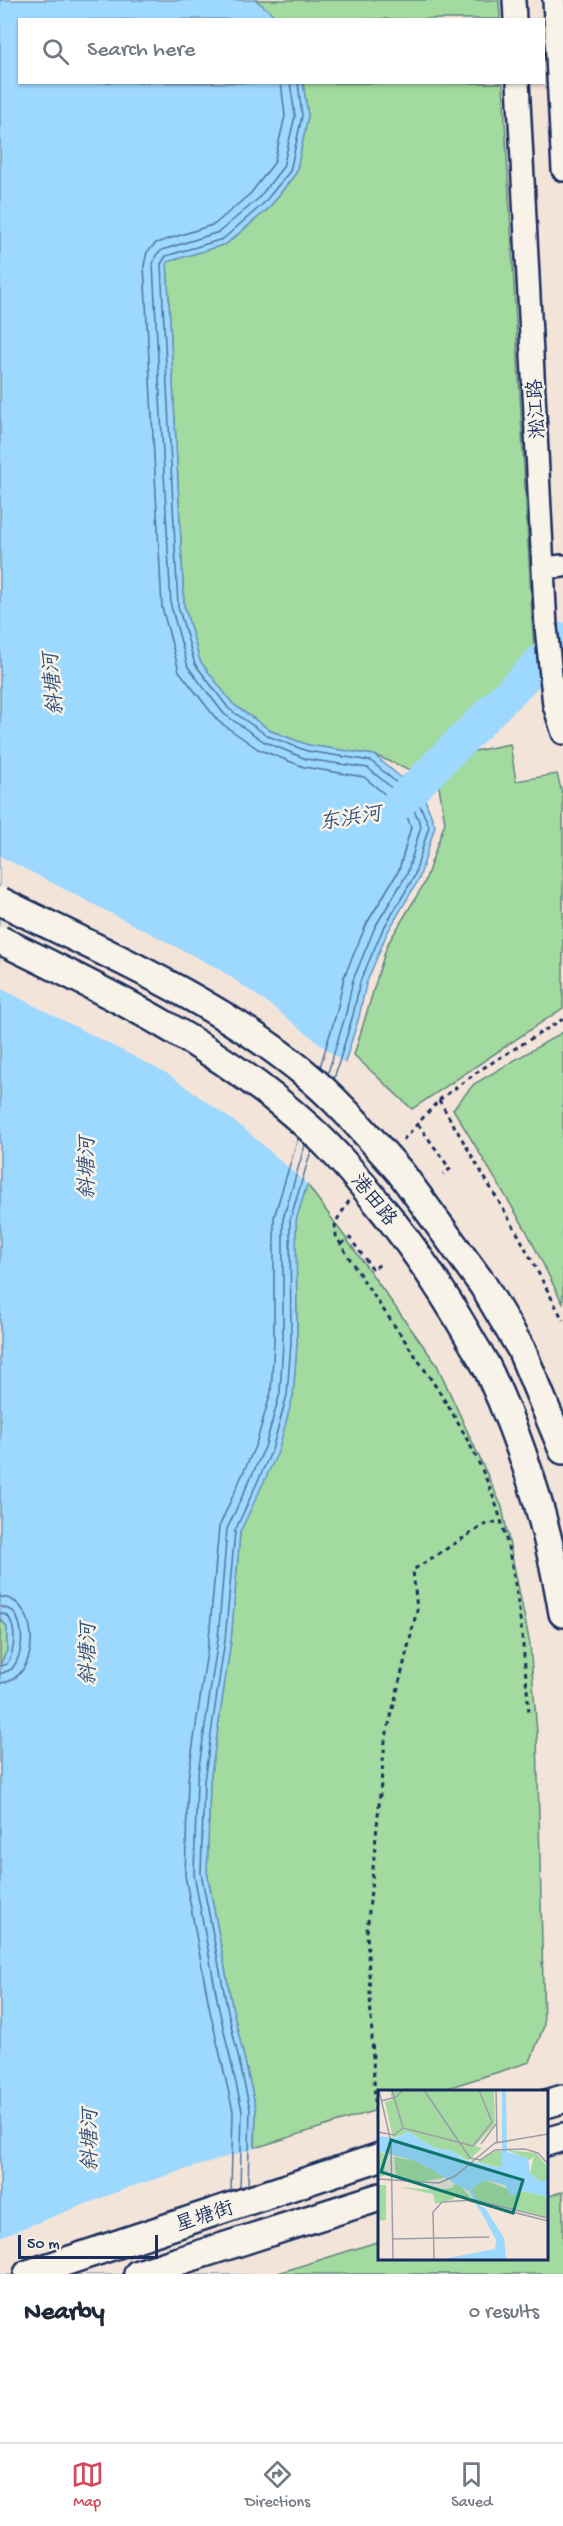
<!DOCTYPE html>
<meta charset="utf-8">
<style>
:root{--surface:#fff;--page:#f2f2f3;--text:#1f2937;--muted:#747a83;--line:#e0e1e3;--accent:#d1495b}
body{margin:0;font-family:"Gochi Hand","LXGW WenKai TC",sans-serif;background:var(--page);color:var(--text)}
.scale{position:absolute;left:18px;bottom:15px;width:140px;box-sizing:border-box;padding-left:6px;border:3px solid #1b2f5e;border-top:0;font-size:16px;line-height:21px;white-space:nowrap;color:#1b2f5e;-webkit-text-stroke:4px #f7f3e8;paint-order:stroke}
.list{margin:0;padding:0;list-style:none}
h2{display:flex;justify-content:space-between;align-items:center;height:78px;margin:0;padding:0 24px;font-size:26px}
h2 small{font-size:20px;font-weight:400;color:var(--muted)}
.icon{flex:none;width:33px;height:33px;fill:none;stroke:currentColor;stroke-width:2;stroke-linecap:round;stroke-linejoin:round}
.map{position:relative;flex:none;width:563px;height:2274px;overflow:hidden}
.search{position:absolute;background:var(--surface);box-shadow:0 2px 4px #0004;left:18px;right:18px;top:18px;height:66px;display:flex;align-items:center;gap:15px;box-sizing:border-box;padding:0 21px;border-radius:0px;color:var(--muted);font-size:22px}
.sheet{height:168px;background:var(--surface)}
nav{display:flex;justify-content:space-around;align-items:center;box-sizing:border-box;height:84px;border-top:2px solid var(--line);background:var(--surface);font-size:16px;color:var(--muted)}
nav a{display:grid;justify-items:center;gap:3px}
nav .on{color:var(--accent)}
.map>svg:first-child{display:block}
</style>
<div class="map">
<svg width="563" height="2274" viewBox="0 0 563 2274">
<rect width="100%" height="100%" fill="#f3e4da"/>
<filter id="ink" filterUnits="userSpaceOnUse"><feTurbulence type="fractalNoise" baseFrequency=".0167" numOctaves="2"/><feDisplacementMap in="SourceGraphic" scale="12" xChannelSelector="R" yChannelSelector="G"/><feConvolveMatrix kernelMatrix="1 2 1 2 8 2 1 2 1" color-interpolation-filters="sRGB"/></filter>
<g filter="url(#ink)">
<path fill="#a3da9f" stroke="#5f847e" stroke-width="1.5" d="M256 0H499L500 19H277Z
M303 83H503L534 652 411 770 374 755 308 745 271 731 233 704 200 662 184 605 167 262 226 244 268 209 296 173 308 116Z
M510 744 516 781 557 774 563 796V1008L412 1109 354 1055 387 945 424 884 445 822 438 781 460 754Z
M563 1032V1304L526 1230 453 1109 474 1084Z
M307 1184 437 1365 502 1507 530 1644 537 1733 544 2026 530 2062 438 2091H380V2109L255 2148 256 2109 232 2006 207 1872 210 1781 231 1641 240 1532 293 1396 297 1343 296 1220Z
M0 1618 7 1627V1651L0 1665Z
M563 2191V2274H275L380 2241V2258H546L547 2197Z"/>
<path fill="#9dd8fe" stroke="#6994be" stroke-width="1.5" d="M0 0H256L275 16 277 19 20 20V82L303 83 308 116 296 173 268 209 226 244 167 262 184 605 200 661 233 704 271 731 308 745 374 755 424 797 435 826 419 879 387 933 366 984 359 1017 296 1220 297 1343 293 1396 278 1452 240 1532 231 1641 210 1781 207 1872 232 2006 256 2109 250 2274H0V1665L7 1651V1627L0 1618Z"/>
<path fill="#f3e4da" d="M0 856 219 969 269 1004 347 1065 310 1187 247 1131 168 1074 0 988Z
M258 2147 253 2274H0V2237L130 2187Z"/>
<g fill="none" stroke-linecap="round" stroke-linejoin="round">
<path stroke="#4f739e" stroke-width="1.5" d="M281 82 285 116 274 163 251 193 215 224 156 243 147 252 144 265 162 607 179 671 218 721 258 749 304 767 364 777 405 811 411 827 399 870 367 923 344 977 337 1011 320 1067
M290 82 295 116 283 167 258 199 219 232 162 250 156 255 153 264 171 606 188 667 224 714 263 741 306 759 368 768 412 805 421 826 407 874 375 927 353 980 346 1013 328 1073
M298 82 302 116 290 171 263 204 223 239 166 256 161 264 178 606 195 664 229 709 268 736 307 751 371 761 418 801 429 826 414 877 382 931 360 982 353 1015 334 1079
M0 1597C42 1598 41 1681 0 1683
M0 1606 13 1611C25 1627 24 1653 12 1669L0 1674
M0 1613 8 1616C17 1630 15 1650 7 1664L0 1666
M248 2185 250 2109 227 2007 201 1873 204 1781 225 1640 235 1531 272 1450 287 1395 291 1343 290 1220 311 1151
M240 2188 242 2110 219 2009 194 1874 197 1780 218 1639 227 1529 265 1447 280 1393 283 1342V1219L305 1145
M231 2191 233 2111 210 2011 185 1875 188 1779 209 1638 219 1527 256 1444 271 1392 274 1342V1217L298 1138"/>
<path stroke="#9dd8fe" stroke-width="33" d="M379 815 388 814 563 639"/>
<g stroke="#1b2f5e" stroke-width="26">
<path id="tertiary" d="M514 0 515 20
M554 0 563 170
M518 82 546 627 554 705 563 733
M543 568 563 566"/>
</g>
<g stroke="#1b2f5e" stroke-width="32">
<path id="primary" d="M401 1173 483 1285 521 1349 563 1450
M392 1221C420 1257 445 1295 468 1335 475 1348 484 1360 490 1374 525 1450 549 1530 563 1613
M546 2104 563 2099
M546 2142 563 2137
M28 2274 380 2157
M138 2274 380 2197"/>
</g>
<path stroke="#1b2f5e" stroke-width="3" stroke-dasharray="4.5 4.5" stroke-linecap="butt" d="M439 1100 519 1236 563 1320
M418 1124 450 1169 443 1174
M403 1140 439 1100 480 1070 563 1019
M349 1201 335 1223 336 1236C382 1316 445 1386 483 1472 517 1546 522 1633 529 1713
M341 1244 350 1238 373 1270 381 1263
M376 2121 367 1932 385 1741 417 1610 413 1570 484 1525 500 1521"/>
<use href="#tertiary" stroke="#f7f3e8" stroke-width="21"/>
<use href="#primary" stroke="#f7f3e8" stroke-width="27"/>
<g stroke="#1b2f5e" stroke-width="32" stroke-linecap="butt">
<path id="primary-bridge" d="M0 901C103 952 212 998 302 1071 339 1101 370 1138 401 1173
M0 940C107 992 218 1045 307 1126 339 1154 365 1188 392 1221"/>
</g>
<use href="#primary-bridge" stroke="#f7f3e8" stroke-width="27"/>
</g>
</g>
<g text-anchor="middle" stroke-width="5" stroke-linejoin="round" paint-order="stroke">
<g font-size="20" fill="#1b2f5e" stroke="#f7f3e8">
<text transform="translate(535 409) rotate(-93)" y="7">淞江路</text>
<text transform="translate(375 1199) rotate(51)" y="7">港田路</text>
<text transform="translate(204 2215) rotate(-18)" y="7">星塘街</text>
</g>
<g font-size="21" font-style="italic" fill="#35517e" stroke="#f7f3e8">
<text transform="translate(52 684) rotate(-95)" y="7">斜塘河</text>
<text transform="translate(350 817) rotate(-9)" y="7">东浜河</text>
<text transform="translate(86 1168) rotate(-90)" y="7">斜塘河</text>
<text transform="translate(87 1654) rotate(-90)" y="7">斜塘河</text>
<text transform="translate(89 2140) rotate(-90)" y="7">斜塘河</text>
</g>
</g>
<g transform="translate(378 2090)">
<rect width="170" height="170" fill="#f3e4da"/>
<path d="M12 0H116L117 34 97 56 104 58 90 71 75 61 56 58 31 42 15 48 7 12 14 10ZM129 60 158 63 169 76V91H161L152 83 156 66 152 70ZM0 61 8 64 6 86 0 87ZM117 61H126L124 78 99 72ZM16 67 38 71 71 87 40 92 18 86ZM107 90 142 104 145 101 169 107V127L98 110 93 100 100 91ZM78 92 93 107 78 108 75 99 76 109 57 114 55 104 21 97 56 100 74 98ZM0 95H8V130L0 131Z" fill="#a3da9f"/>
<path d="M124 0H128L129 62 150 68 152 83 161 91H169V107L145 101 133 106 127 95 107 90 90 101 38 71 0 61V46L17 48 31 42 56 58 75 61 87 70 124 78ZM100 116 107 118 126 148 128 169H65L117 159 118 150Z" fill="#9dd8fe"/>
<path fill="none" stroke="#9dd8fe" stroke-width="3" d="M91 98 103 120"/>
<path fill="none" stroke="#9d9ca8" stroke-width="1.5" d="M1 0 13 52 15 169M14 0 25 38 95 56 114 32 101 0M46 0 92 68 102 70 117 60 147 59 160 63 170 74M118 0 119 52M3 11 18 7 25 0M0 42 16 45 25 38M103 54 118 34M0 89 61 93 77 86 117 53 170 44M91 111 170 131M14 149 111 147M56 169 55 122 64 112 96 110 170 128"/>
<path fill="#0f766e" fill-opacity="0.15" stroke="#0f766e" stroke-width="3" d="M13 50 145 90 135 123 3 82Z"/>
<rect width="170" height="170" fill="none" stroke="#1b2f5e" stroke-width="3"/>
</g>
</svg>
<div class="scale">50 m</div>
<div class="search"><svg class="icon" aria-label="search" viewBox="0 0 24 24"><circle cx="10" cy="10" r="6"/><path d="M15 15l6 6"/></svg>Search here</div>
</div>
<section class="sheet">
<h2>Nearby<small>0 results</small></h2>
<ul class="list">
</ul>
</section>
<nav>
<a class="on"><svg class="icon" aria-label="map" viewBox="0 0 24 24"><path d="M3 6l6-2 6 2 6-2v14l-6 2-6-2-6 2zM9 4v14M15 6v14"/></svg>Map</a>
<a><svg class="icon" aria-label="directions" viewBox="0 0 24 24"><path d="M12 3l9 9-9 9-9-9zM9 14v-3h6M13 9l2 2-2 2"/></svg>Directions</a>
<a><svg class="icon" aria-label="saved" viewBox="0 0 24 24"><path d="M7 4h10v16l-5-4-5 4z"/></svg>Saved</a>
</nav>
